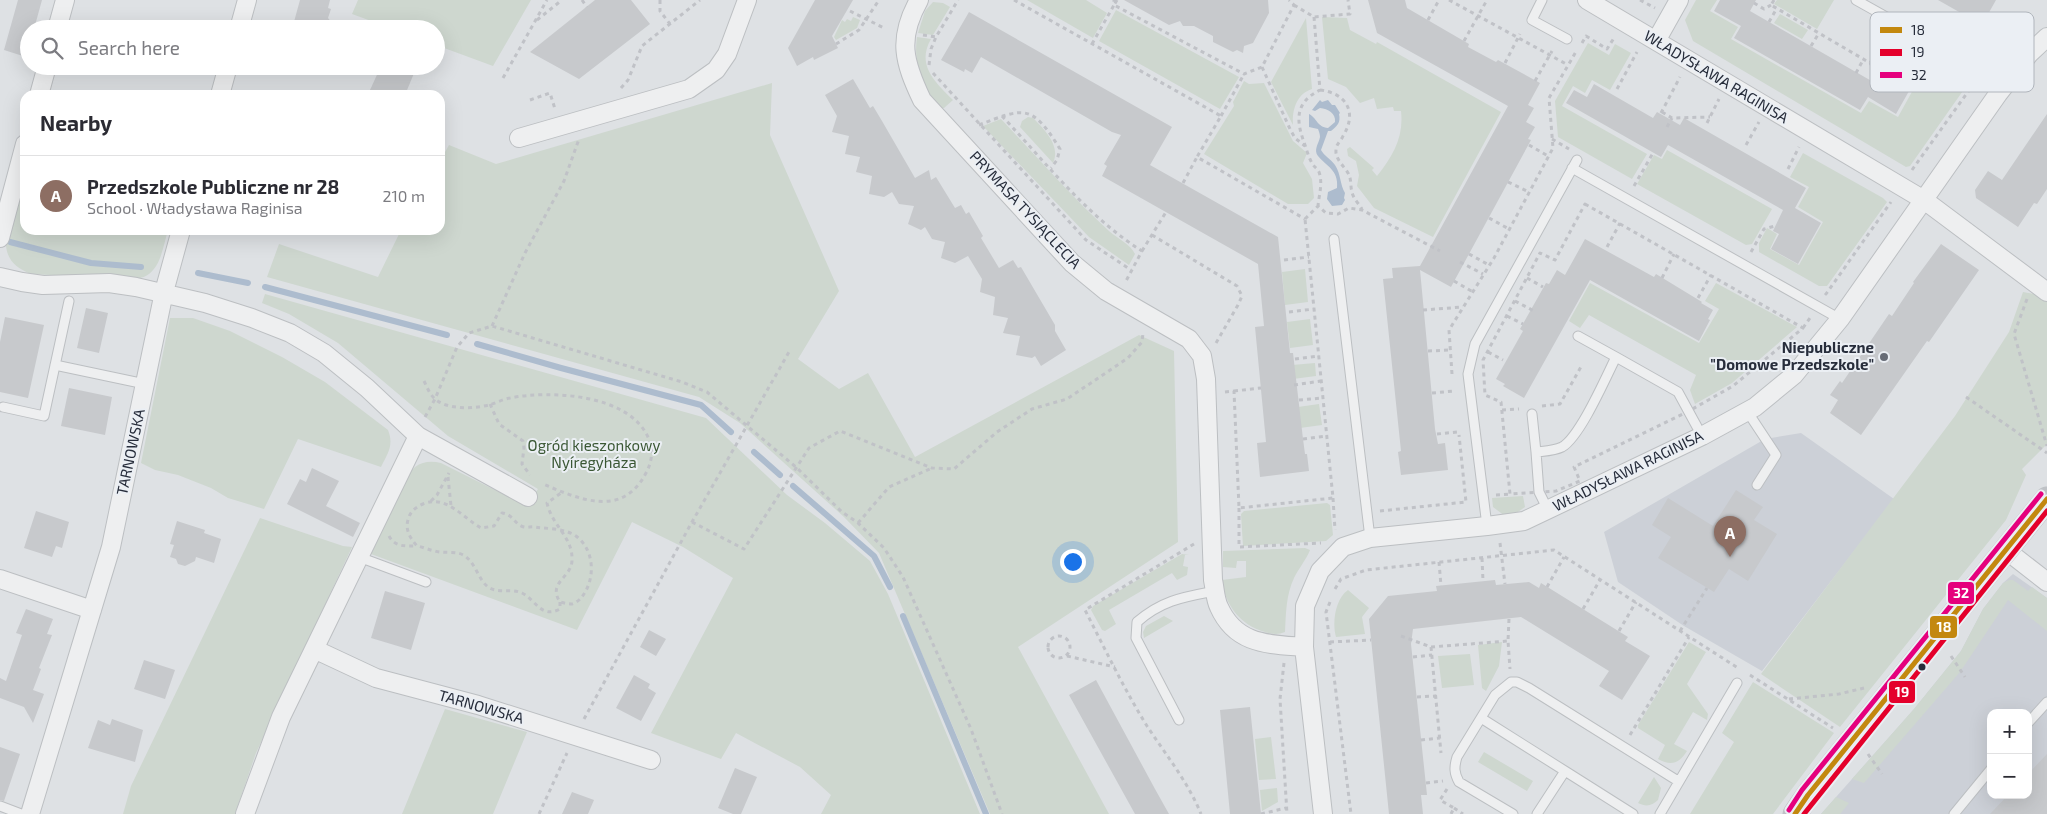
<!DOCTYPE html>
<meta charset="utf-8">
<style>
:root{--surface:#fff;--page:#f2f2f3;--text:#2b2b33;--muted:#7c7c81;--line:#e1e1e2;--accent:#1a73e8}
body{margin:0;font-family:"Exo 2",sans-serif;background:var(--page);color:var(--text)}
.controls{position:absolute;right:15px;bottom:15px;display:grid;overflow:hidden;border-radius:10px;box-shadow:0 5px 20px #0002}
.controls button{width:45px;height:45px;display:grid;place-items:center;padding:0;border:0;border-bottom:1px solid var(--line);background:var(--surface);color:var(--text);font:25px sans-serif}
.you{position:absolute;left:1072px;top:561px;width:18px;height:18px;margin:-12px;border:4px solid #fff;border-radius:50%;background:#1a73e8;box-shadow:0 0 0 8px #1a73e833}
.badge{display:grid;place-items:center;width:32px;height:32px;border-radius:50%;background:var(--accent);color:#fff;font-size:16px;font-weight:700}
.pin{position:absolute;translate:-50% -41px;filter:drop-shadow(0 1px 2px #0008)}
.pin::after{content:'';position:absolute;top:26px;width:18px;height:15px;background:inherit;clip-path:polygon(0 0,100% 0,50% 100%)}
.list{margin:0;padding:0;list-style:none}
h2{display:flex;justify-content:space-between;align-items:center;height:65px;margin:0;padding:0 20px;font-size:21px}
h2 small{font-size:16px;font-weight:400;color:var(--muted)}
.list li{display:grid;grid-template-columns:32px 1fr auto;gap:15px;align-items:center;box-sizing:border-box;height:80px;padding:0 20px;border-top:1px solid var(--line)}
.list b{display:block;font-size:19px;white-space:nowrap}
.list p{margin:0;font-size:16px;white-space:nowrap;color:var(--muted)}
.list em{font-size:16px;font-style:normal;color:var(--muted)}
.icon{flex:none;width:28px;height:28px;fill:none;stroke:currentColor;stroke-width:2;stroke-linecap:round;stroke-linejoin:round}
.map{position:relative;flex:none;width:2047px;height:814px;overflow:hidden}
.search{position:absolute;background:var(--surface);box-shadow:0 5px 20px #0002;left:20px;top:20px;width:425px;height:55px;display:flex;align-items:center;gap:12px;box-sizing:border-box;padding:0 18px;border-radius:28px;color:var(--muted);font-size:19px}
.panel{position:absolute;background:var(--surface);box-shadow:0 5px 20px #0002;left:20px;top:90px;width:425px;height:145px;border-radius:15px}
.map>svg:first-child{display:block}
</style>
<div class="map">
<svg width="2047" height="814" viewBox="0 0 2047 814">
<rect width="100%" height="100%" fill="#dee1e4"/>
<path fill="#ccd0d7" fill-rule="evenodd" d="M1801 433 1894 499 1762 671 1684 626 1618 582 1604 532 1765 439Z
M2013 574 2047 598V814H1821L1914 709 1961 651 1983 609 2003 583ZM1991 713H2028V795H1991Z"/>
<path fill="#ced7cf" d="M358 0H531L493 66 436 45V29H393L352 14Z
M1027 0H1086L1107 13 1093 38Z
M1696 0H1717L1710 11 1738 27 1731 39 1861 113 1869 101 1898 117 1924 70 1885 48 1894 33 1972 78 1910 166 1906 167 1693 41 1685 20Z
M1777 0H1834L1817 29 1774 4Z
M933 2 943 3 950 7 933 35 918 33 925 11Z
M1116 10 1239 77 1220 109 1099 41Z
M1780 14 1808 30 1802 39 1774 23Z
M853 17 860 20 857 28 836 40 834 37 842 20 845 22 847 19 851 21Z
M1322 17 1347 18 1350 30 1376 44 1377 42 1501 112 1433 237 1374 208 1357 186 1359 175 1356 161 1348 156 1347 149 1350 147 1374 168 1372 170 1377 176C1393 156 1404 137 1401 111H1394L1393 107 1377 109 1374 98 1360 103 1346 87 1328 79Z
M1306 18 1312 89C1296 94 1292 111 1293 125L1271 82Z
M917 37 931 39C916 65 935 82 953 100L944 108H940C922 86 913 66 917 37Z
M1588 43 1609 55 1615 44 1631 53 1610 90 1592 80 1585 93 1573 86 1562 106 1647 154 1632 179 1558 137 1555 101Z
M1244 81 1249 84 1264 83 1293 141 1307 153 1303 163 1312 179 1314 198 1308 204H1288L1204 154 1234 106 1233 102Z
M772 83 770 135 839 291 798 359 839 389 868 373 915 457 1139 335 1174 351 1178 542 1018 647 1109 814H990L879 553 844 517 740 423 699 397 267 277 279 244 378 277 401 230H440V161L449 145 496 164Z
M1028 117 1033 118C1045 130 1061 146 1053 163L1020 127 1022 121Z
M1001 119C1037 157 1071 196 1109 231 1117 238 1131 245 1135 254L1129 265 1089 237 983 126Z
M1667 150 1772 209 1752 244 1746 245 1637 184 1654 155 1662 159Z
M1803 153 1883 198 1887 202 1827 286H1819L1759 252V243L1767 228 1777 234 1770 249 1799 265 1823 222 1798 207 1809 187 1790 177Z
M25 179V230H168C162 250 160 277 135 279L31 274C17 268 8 262 6 246Z
M1305 269 1308 302 1285 305 1282 272Z
M1590 283 1699 343 1719 309 1705 301 1716 283 1797 327 1732 383 1695 404 1690 390 1696 375 1589 315 1580 328 1569 321Z
M2023 292 2040 295 2047 300V444L2022 469 2026 475 2006 520 1840 727 1761 674 1955 416 2009 332Z
M265 294 706 418 787 495 825 523 870 561 888 594 980 814H821L831 795 800 767 736 733 721 759 651 733 733 578 683 547 632 522 577 630 371 554C379 536 403 477 415 467 423 461 432 461 441 463L527 506 538 489 448 436 338 343 289 314 262 303Z
M170 318H193L230 331 282 357 325 382 388 430C394 445 388 453 381 467L298 439 264 509 228 498 211 488 178 475 155 470 141 463Z
M1310 319 1313 345 1290 348 1287 322Z
M1315 363 1316 376 1293 379 1292 365Z
M1319 404 1322 425 1300 428 1298 407Z
M1523 496 1525 507 1515 514 1505 516 1493 507 1492 498Z
M1327 503 1330 505 1333 535 1326 541 1243 546 1241 514 1244 511Z
M260 518 343 546 352 547 256 753 235 814H123L131 786Z
M1305 548 1310 550C1306 560 1299 568 1294 578 1286 595 1286 613 1285 632 1278 635 1272 634 1265 632 1240 625 1225 605 1222 580L1246 577V561H1237L1236 568 1223 567V551Z
M1182 554 1189 555H1185L1183 566 1188 567 1187 575 1177 580 1172 573 1109 610 1116 624 1105 631 1102 630 1091 610 1093 606Z
M2009 580H2013L2028 591 2032 587 2047 598V631L2008 600 1960 672 1864 783 1852 779 1914 709 1961 651 1983 609 2003 583Z
M1348 590 1369 608 1362 617 1365 634 1336 637C1332 623 1335 599 1348 590Z
M1164 616 1173 621 1144 638 1143 632 1146 626Z
M1502 642 1499 666 1486 691 1482 688 1478 645Z
M1689 642 1706 652 1687 684 1708 714 1707 720 1693 712 1674 744 1687 751C1679 764 1671 766 1658 759L1665 745 1638 728V725Z
M1470 654 1474 685 1442 688 1438 656Z
M1753 682 1834 733 1773 814H1690L1734 742 1722 733Z
M445 709 527 732 493 814H402Z
M1271 737 1276 779 1259 780 1255 739Z
M1484 752 1533 781 1527 791 1478 762Z
M1654 777 1661 788 1658 800C1652 806 1646 807 1638 803Z
M1277 788 1278 802 1262 811 1260 790Z
M1836 797 1849 803 1840 814H1821Z"/>
<path fill="#adbcce" d="M1320 100 1322 102 1328 100 1332 105H1335L1340 113 1339 114C1341 123 1337 126 1331 131H1328L1321 150C1324 156 1331 159 1335 165 1341 174 1340 185 1345 193L1344 198 1345 200 1342 205 1332 206 1327 199 1328 192 1337 188C1339 170 1326 166 1318 156 1313 150 1319 143 1320 137 1320 134 1319 132 1318 129L1309 127V114C1317 118 1317 127 1328 128L1335 122C1336 113 1328 109 1320 108L1315 111 1312 110Z"/>
<g fill="none" stroke-linecap="round" stroke-linejoin="round">
<path stroke="#adbcce" stroke-width="6" d="M10 242 91 263 141 267
M198 273 248 283
M265 287 447 335
M477 344 561 368 701 405 731 432
M754 452 780 475
M793 486 874 556 890 587
M903 616 986 814"/>
</g>
<path fill="#c7c9cc" d="M18 0H42L34 29H29V47L26 57 4 50Z
M300 0H330L328 8 331 9 328 18 337 29H292Z
M595 0H631L650 24 579 79 530 52Z
M815 0H853L832 36 838 48 814 60 813 57 797 66 788 48Z
M1124 0H1268L1269 13 1253 43 1244 46 1243 53 1237 50 1233 52 1213 42V36L1194 26H1183L1180 21 1169 25Z
M1368 0H1405L1407 8 1469 44 1468 47 1496 62 1498 60 1540 83 1528 105 1534 108 1526 122 1535 127 1528 139 1531 140 1451 287 1420 270 1435 429 1438 444 1445 443 1448 470 1401 475 1398 452 1401 451 1383 279 1393 278 1392 268 1420 266 1508 106 1377 33Z
M1720 0H1756L1750 11 1875 83 1892 54 1921 70 1896 114 1868 97 1860 110 1734 38 1741 26 1714 11Z
M1938 0H1996L1982 25Z
M969 12 1172 127 1150 165 1278 237 1290 353H1293L1303 439 1305 454H1307L1309 471 1260 477 1257 443 1266 442 1255 327 1264 326 1258 264 1102 176 1107 166 1104 164 1121 135 1112 132 981 57 972 73 965 69 964 72 941 60Z
M381 66H417L405 95H382L370 90Z
M853 79 870 108 873 106 882 121 915 178 929 170 931 180 936 177 955 208 961 205 966 214 969 212 983 236 981 238 999 268 1013 260 1018 268 1021 267 1055 325V331L1066 350 1041 366 1035 356 1032 358 1016 355 1020 336 1003 333 1008 318 993 315 995 297 980 292 982 279 968 256 955 263 941 258 945 242 932 239 925 227 921 230 908 224 914 206 899 204 892 192 884 197 869 194 872 176 856 172 860 157 845 154 849 136 832 132 837 116 825 95Z
M1594 84 1653 118 1657 112 1680 125 1684 118 1806 188 1795 208 1821 223 1798 264 1771 249 1779 234 1773 231 1783 210 1668 145 1661 157 1566 103 1574 90 1587 97Z
M2047 114V189L2037 204 2034 203 2018 227 1976 198 1975 190 1988 171 2002 180Z
M1585 239 1654 277 1656 274 1702 302 1701 303 1713 310 1708 319 1710 320 1699 341 1590 280 1524 398 1503 386 1505 384 1496 379 1523 331 1520 329 1546 283 1549 284 1557 270 1565 275Z
M1941 244 1979 270 1929 342 1927 341 1861 435 1830 413 1838 400 1830 395 1840 381 1842 383 1889 314 1892 316 1914 283 1913 282Z
M86 308 108 313 99 353 77 348Z
M5 317 44 325 28 398 0 392V342Z
M69 388 112 397 105 435 61 426Z
M312 468 339 481 326 506 360 523 353 537 287 504 300 479 306 482Z
M1736 490 1763 507 1754 520 1777 534 1748 581 1729 569 1714 592 1658 558 1671 537 1652 525 1668 498 1713 526Z
M36 511 69 522 62 548 56 546 52 557 24 548Z
M177 521 205 530 204 533 221 539 214 563 196 557 195 561 185 566 178 564 176 559 170 557 174 545 170 544Z
M1495 580 1496 585 1529 582 1539 588 1541 583 1628 637 1625 641 1650 656 1622 700 1599 686 1609 671 1521 617 1413 629 1411 644 1427 795H1421L1423 814H1389L1369 619 1388 596 1437 591 1436 586Z
M385 591 425 603 411 650 371 638Z
M26 609 53 619 47 634 52 635 39 668 41 669 33 690 44 694 33 723 24 707 0 698V678L6 681 22 635 16 633Z
M649 630 666 639 656 656 640 647Z
M144 660 175 670 165 699 134 689Z
M634 675 650 684 648 688 656 693 641 721 616 708Z
M1096 680 1155 789 1169 814H1135L1069 695Z
M1250 707 1261 814H1230L1220 710Z
M112 719 143 730 135 762 88 748 98 720 110 725Z
M0 747 20 754 4 801 0 800Z
M2047 754V814H1990L2008 795H2028V774Z
M735 768 757 777 741 814H733L718 808Z
M572 792 594 800 588 814H562Z"/>
<g fill="none" stroke-linecap="round" stroke-linejoin="round">
<g stroke="#bcbfc2" stroke-width="11">
<path id="lane" d="M1542 0 1532 20 1567 39
M1856 0 2006 84
M1572 168 1840 319
M1334 239 1370 538
M1578 336 1616 357
M55 365 145 384
M3 407 44 416 69 301
M1747 411 1776 455 1757 485
M1532 414 1536 452
M1548 510 1539 492 1536 452C1544 451 1554 451 1562 447 1580 437 1606 377 1616 357L1678 392 1702 436
M1487 526 1468 374 1475 344 1577 160
M359 557 426 582
M1481 718 1565 771 1537 814
M1179 720 1136 638 1137 622C1162 600 1184 597 1215 591
M2028 723 2047 702
M1565 771 1633 814
M0 806 21 814
M1513 814 1459 782C1454 773 1454 767 1457 757L1495 695 1511 682H1517L1529 688 1678 781
M1660 814 1737 683
M1954 814 1991 769"/>
</g>
<g stroke="#bcbfc2" stroke-width="20">
<path id="street" d="M919 0C897 39 904 62 922 100L1072 263 1106 291 1189 339 1202 356 1206 379 1213 580C1215 589 1215 599 1219 607 1236 645 1268 644 1304 647
M1587 0 1924 200 2047 292
M57 29 65 0
M239 29 247 0
M1656 41 1679 0
M39 95 47 66
M220 95 228 66
M519 138 689 89 716 70 727 54 747 0
M0 238 25 144
M0 277 22 282 43 285 109 283 136 287 205 303 252 318 290 333 324 353 367 388 418 436 528 497
M2006 550 2047 582
M0 579 92 610
M314 649 376 678 478 705 651 760
M30 814 111 547 164 292 181 230
M245 814 281 717 418 436
M1323 814 1304 647 1305 606 1320 571 1343 547 1370 538 1487 526 1524 521 1702 436 1755 407 1794 375 1840 319 1998 94 2029 54 2047 37"/>
</g>
<path stroke="#c0c2c7" stroke-width="3" stroke-dasharray="4 4" stroke-linecap="butt" d="M582 0 587 7
M660 0V11L670 24
M1014 0 1221 116 1197 157 1305 219
M1117 0 1114 5 1244 74 1262 67 1294 5 1289 0
M1449 0 1568 65
M1640 0 1655 8
M1774 0 1771 5 1870 63 1888 34
M1754 3 1764 9 1771 5
M1294 5 1314 17 1350 14 1348 0
M850 11 884 28
M1314 17 1320 90C1294 103 1296 121 1305 145 1307 151 1309 158 1312 163 1314 167 1317 168 1319 172 1323 183 1319 195 1318 206
M537 20 562 0
M1428 20 1439 0
M1769 22 1777 8
M923 35 936 37 958 0
M1464 41 1487 0
M1582 43 1586 36 1607 49 1614 38
M836 44 859 30 879 0
M1092 44 1114 5V0
M1811 46 1819 33
M1505 63 1520 34
M1870 63 1879 76
M929 65 931 49 936 37
M1262 67 1290 129 1295 138 1305 146
M933 73 1086 240 1131 270
M1856 73 1863 60
M503 78 547 0
M1535 81 1552 51
M621 88 628 80 642 46 700 0
M1617 89 1637 52
M1320 90C1346 93 1358 112 1343 136 1341 141 1336 144 1336 150 1335 159 1344 166 1348 173 1352 180 1350 186 1352 192 1353 198 1359 204 1362 209
M530 100 550 93 555 109
M1662 112 1672 118 1710 117
M1661 113 1680 77
M1002 116C1046 163 1088 217 1142 251L1126 281
M1221 116 1244 74
M1707 123 1719 99
M979 125C1025 107 1032 104 1060 149L1057 160 1051 168
M1667 127 1672 118
M1552 139 1569 149
M1529 145 1548 156
M1746 145 1759 122
M1788 169 1799 147
M1912 170 1975 82
M1508 182 1529 192
M1183 183 1197 157
M1634 186 1653 153
M1585 204 1803 328 1733 386 1689 411 1574 467 1580 481 1556 491 1510 494 1501 402 1485 395 1483 360 1540 253 1555 260Z
M1489 218 1509 229
M1305 219 1318 206 1326 213 1338 214 1349 208 1362 210 1440 251
M1152 235 1237 286 1242 296 1238 305 1216 343
M1607 247 1620 223
M1142 251 1166 212
M1751 252 1764 229 1775 226
M1469 254 1489 265
M1284 260 1309 257
M1460 262 1483 274
M1527 278 1543 287
M1662 278 1674 254
M1454 281 1473 292
M1825 293 1826 294 1891 202
M1698 298 1711 275
M2027 299 2014 334 2047 446
M1515 301 1534 311
M1423 310 1463 307
M1289 312 1314 309
M1507 316 1523 324
M492 326 525 253 564 181 579 139
M1803 328 1810 318
M1428 351 1450 350
M1488 352 1503 360
M1295 359 1319 356
M1452 374 1449 330 1494 258 1553 148 1549 98 1577 50
M424 381C427 387 429 393 434 398 446 410 473 409 489 405 496 403 503 399 510 398 551 390 628 394 648 437 654 449 652 462 646 473 622 519 579 499 543 484
M1294 385 1321 381
M1234 391 1261 388
M1225 392 1234 391 1239 508 1333 498 1305 219
M1432 393 1454 391
M1966 397 2047 453
M1299 400 1323 398
M490 404 499 424 523 441 524 448 522 464 530 475
M1542 406 1560 404 1582 365
M1502 410 1519 409
M425 417 435 399 457 347 469 333 492 326 682 382 707 392 797 468 842 512 858 523 884 548 903 577 971 729 1002 814
M1437 434 1458 432
M1303 439 1327 436
M448 477 451 506
M1496 495 1510 494
M1333 498 1335 530
M431 501 437 495 449 473
M1239 508V547L1321 543
M1380 511 1466 502 1459 435
M692 522 744 549 809 448 840 431 932 468 954 469 997 432 1032 409 1067 399 1128 358 1142 342 1143 333
M858 523 889 487 932 468
M389 536C395 547 404 546 416 546
M1500 543 1505 584
M1194 544 1085 610C1105 649 1124 689 1147 726 1166 755 1188 782 1201 814
M1482 558 1483 581
M1439 562 1441 586
M1547 587 1564 557
M1335 589 1341 579 1366 570 1554 550 1738 668
M560 602V609C541 619 536 600 522 593 511 588 498 594 488 587 478 579 476 564 465 556 456 550 445 554 435 551 429 550 423 547 417 546 410 538 404 529 409 517 411 511 416 507 423 504 446 494 463 518 481 528L494 526 502 513C513 514 515 525 524 527 528 528 531 526 535 527 548 529 564 528 576 536 595 550 596 580 581 598 579 600 576 603 572 604 568 604 564 603 560 602 547 582 572 578 572 560 573 537 552 526 547 503L561 493
M1330 602 1326 612 1328 628 1351 814
M1583 609 1600 580
M1509 619 1508 641 1510 669
M1619 631 1636 602
M1680 631 1707 588
M1048 647a11 11 0 1 1 22 0a11 11 0 1 1-22 0Z
M1401 636 1431 647 1508 641
M1330 642 1371 640
M1431 647 1441 753
M1067 656 1115 667
M1951 656 1965 677
M1413 657 1432 655
M1284 663 1280 699 1287 814
M1750 675 1833 728
M1417 697 1436 696
M1789 699 1839 694 1864 688
M584 719 692 522 789 352
M1630 735 1689 637
M1421 740 1440 738
M1868 754 1882 774
M1426 783 1443 781
M1447 789 1440 800 1454 808 1451 814
M1454 808 1463 814
M539 814 567 753
M1261 814 1286 808"/>
<use href="#lane" stroke="#eeeff0" stroke-width="9"/>
<use href="#street" stroke="#eeeff0" stroke-width="18"/>
<path stroke="#bfc2c6" stroke-width="25" d="M1795 814 1808 795 2047 499"/>
<g stroke="#ebeff4" stroke-width="9">
<path id="bus-1" d="M1795 814 1808 795 2047 499"/>
</g>
<g stroke="#ebeff4" stroke-width="9">
<path id="bus-2" d="M1804 814 2047 511"/>
</g>
<g stroke="#ebeff4" stroke-width="9">
<path id="bus-3" d="M1789 810 1802 790 2041 494"/>
</g>
<use href="#bus-1" stroke="#c3880f" stroke-width="5"/>
<use href="#bus-2" stroke="#e4002b" stroke-width="5"/>
<use href="#bus-3" stroke="#e5007d" stroke-width="5"/>
</g>
<circle fill="#676c76" stroke="#ebeff4" stroke-width="2" cx="1884" cy="357" r="5"/>
<circle fill="#272d3b" stroke="#ebeff4" stroke-width="2" cx="1922" cy="667" r="4.5"/>
<g text-anchor="middle" stroke-width="4" stroke-linejoin="round" paint-order="stroke">
<g font-size="15" fill="#272d3b" stroke="#ebeff4">
<text transform="translate(1716 77) rotate(31)" y="5">WŁADYSŁAWA RAGINISA</text>
<text transform="translate(1025 210) rotate(47)" y="5">PRYMASA TYSIĄCLECIA</text>
<text transform="translate(131 452) rotate(-78)" y="5">TARNOWSKA</text>
<text transform="translate(1628 471) rotate(-26)" y="5">WŁADYSŁAWA RAGINISA</text>
<text transform="translate(481 707) rotate(16)" y="5">TARNOWSKA</text>
</g>
<g font-size="15" font-weight="bold" fill="#272d3b" stroke="#ebeff4" text-anchor="end">
<text x="1874" y="353">Niepubliczne<tspan x="1874" dy="17">"Domowe Przedszkole"</tspan></text>
</g>
<g font-size="15" fill="#3a5734" stroke="#ebeff4">
<text x="594" y="451">Ogród kieszonkowy<tspan x="594" dy="17">Nyíregyháza</tspan></text>
</g>
</g>
<rect x="1870" y="12" width="164" height="80" rx="8" fill="#ebeff4" stroke="#b0b5bc" stroke-width="1"/>
<rect x="1880" y="27" width="22" height="6" fill="#c3880f"/>
<rect x="1880" y="49" width="22" height="7" fill="#e4002b"/>
<rect x="1880" y="72" width="22" height="6" fill="#e5007d"/>
<g font-size="14" fill="#272d3b">
<text x="1911" y="35">18</text>
<text x="1911" y="57">19</text>
<text x="1911" y="80">32</text>
</g>
<g stroke="#ebeff4" stroke-width="2">
<rect x="1947" y="581" width="28" height="24" rx="5" fill="#e5007d"/>
<rect x="1929" y="615" width="29" height="24" rx="5" fill="#c3880f"/>
<rect x="1888" y="680" width="28" height="24" rx="5" fill="#e4002b"/>
</g>
<g font-size="14" text-anchor="middle" font-weight="bold" fill="#fff">
<text x="1961" y="598">32</text>
<text x="1944" y="632">18</text>
<text x="1902" y="697">19</text>
</g>
</svg>
<div class="controls">
<button>+</button>
<button>−</button>
</div>
<div class="you"></div>
<div class="pin badge" style="left:1730px;top:557px;background:#8d6e63">A</div>
<div class="search"><svg class="icon" aria-label="search" viewBox="0 0 24 24"><circle cx="10" cy="10" r="6"/><path d="M15 15l6 6"/></svg>Search here</div>
<section class="panel">
<h2>Nearby<small></small></h2>
<ul class="list">
<li><span class="badge" style="background:#8d6e63">A</span><div><b>Przedszkole Publiczne nr 28</b><p>School · Władysława Raginisa</p></div><em>210 m</em></li>
</ul>
</section>
</div>
